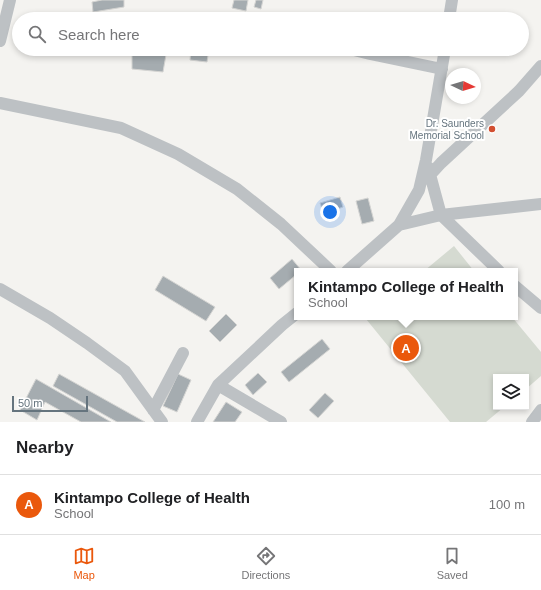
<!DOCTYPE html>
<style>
:root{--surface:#fff;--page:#f6f6f6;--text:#202124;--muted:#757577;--line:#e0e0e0;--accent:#ea580c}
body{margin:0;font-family:Arial,sans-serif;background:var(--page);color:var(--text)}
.controls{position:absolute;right:12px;bottom:12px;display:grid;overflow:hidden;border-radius:0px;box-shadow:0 2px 6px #0003}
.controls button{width:36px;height:36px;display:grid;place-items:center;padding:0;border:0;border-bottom:1px solid var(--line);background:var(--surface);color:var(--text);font:20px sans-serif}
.compass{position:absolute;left:445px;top:68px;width:36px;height:36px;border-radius:50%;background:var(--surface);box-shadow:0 2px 6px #0003;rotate:94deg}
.scale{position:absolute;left:12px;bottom:10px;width:76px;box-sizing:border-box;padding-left:4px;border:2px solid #65747e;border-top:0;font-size:11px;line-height:14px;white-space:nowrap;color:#65747e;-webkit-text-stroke:3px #fff;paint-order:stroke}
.you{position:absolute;left:330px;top:212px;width:14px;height:14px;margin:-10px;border:3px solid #fff;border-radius:50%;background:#1a73e8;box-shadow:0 0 0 6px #1a73e833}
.badge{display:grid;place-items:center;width:26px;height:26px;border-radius:50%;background:var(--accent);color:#fff;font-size:13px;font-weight:700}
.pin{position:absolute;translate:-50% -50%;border:2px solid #fff;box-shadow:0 1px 4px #0006}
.popup{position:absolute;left:294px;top:268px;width:224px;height:52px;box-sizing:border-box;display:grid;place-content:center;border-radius:0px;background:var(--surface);filter:drop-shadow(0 1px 3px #0005);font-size:13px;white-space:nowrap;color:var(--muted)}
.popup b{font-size:15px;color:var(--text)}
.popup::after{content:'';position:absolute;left:50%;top:100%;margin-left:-8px;border:8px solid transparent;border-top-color:var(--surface)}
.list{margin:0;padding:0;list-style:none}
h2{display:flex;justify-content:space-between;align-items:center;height:52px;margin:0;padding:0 16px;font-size:17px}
h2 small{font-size:13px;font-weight:400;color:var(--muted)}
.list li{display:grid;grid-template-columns:26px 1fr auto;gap:12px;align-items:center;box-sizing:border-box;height:60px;padding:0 16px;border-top:1px solid var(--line)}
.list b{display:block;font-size:15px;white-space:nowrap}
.list p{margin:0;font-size:13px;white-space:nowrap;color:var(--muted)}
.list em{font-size:13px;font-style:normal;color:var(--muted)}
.icon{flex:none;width:22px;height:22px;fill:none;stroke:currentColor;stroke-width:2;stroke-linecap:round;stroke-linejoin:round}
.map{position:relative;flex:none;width:541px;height:422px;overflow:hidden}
.search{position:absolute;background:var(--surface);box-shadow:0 2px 6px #0003;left:12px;right:12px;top:12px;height:44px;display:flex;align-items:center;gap:10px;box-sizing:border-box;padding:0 14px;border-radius:22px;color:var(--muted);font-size:15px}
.sheet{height:112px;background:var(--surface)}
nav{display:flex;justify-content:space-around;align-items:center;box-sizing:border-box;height:56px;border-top:1px solid var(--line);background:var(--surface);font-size:11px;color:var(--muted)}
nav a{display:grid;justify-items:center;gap:2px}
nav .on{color:var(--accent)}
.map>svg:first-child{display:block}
</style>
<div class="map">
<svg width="541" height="422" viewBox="0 0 541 422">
<rect width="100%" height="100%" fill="#f4f3f0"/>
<path fill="#d5dad1" d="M454 246 474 271H424Z
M368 317H512L541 352V376L526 389V377H496V407H504L486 422H450L366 319Z"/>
<path fill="#a5acb0" stroke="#d5d5d3" d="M102 0H124V7L93 12 92 2Z
M234 0H248L246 11 232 8Z
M256 0H263L261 9 254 7Z
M132 49H143V53L154 54V49H167L163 72 132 69Z
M191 49H209L207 62 190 60Z
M493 49H511L495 54Z
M340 197 343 207 324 214 320 203Z
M368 198 374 221 362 224 356 201Z
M292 259 301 270 300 271H297V274L279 289 270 278Z
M163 276 215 307 206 321 155 290Z
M226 314 237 325 220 342 209 331Z
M322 339 330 349 289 382 281 372Z
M258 373 267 382 253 395 245 385Z
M59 374 145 422H117L53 386Z
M178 374 191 380 177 412 163 406Z
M36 379 111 422H81L45 402 37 420 20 410Z
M325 393 334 401 318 418 309 410Z
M226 402 242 412 235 422H213Z"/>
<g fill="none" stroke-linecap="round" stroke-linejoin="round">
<path stroke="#bdc1c4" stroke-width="12" d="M449 19 452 0
M0 41 10 0
M350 49 370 54 442 69
M0 103 121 128 178 154 237 189 281 224 331 271
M428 167 441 215 499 271
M430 175 441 163 519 91 541 66
M399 225 441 215 541 204
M347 271 399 225 419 190 426 160 445 49
M515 286 541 308
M0 289 50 318 87 343 125 371 162 422
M218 385 281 422
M153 410 183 353
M197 422 218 385 282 325 297 313
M532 422 541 410"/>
</g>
<circle fill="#d24f31" stroke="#fff" stroke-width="1.5" cx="492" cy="129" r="4"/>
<g text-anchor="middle" stroke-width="4" stroke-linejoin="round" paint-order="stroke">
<g font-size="10" fill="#65747e" stroke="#fff" text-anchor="end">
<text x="484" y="127">Dr. Saunders<tspan x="484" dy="12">Memorial School</tspan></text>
</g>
</g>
</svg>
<div class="controls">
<button><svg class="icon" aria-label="layers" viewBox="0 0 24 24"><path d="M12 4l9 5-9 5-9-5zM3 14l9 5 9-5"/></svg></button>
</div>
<svg class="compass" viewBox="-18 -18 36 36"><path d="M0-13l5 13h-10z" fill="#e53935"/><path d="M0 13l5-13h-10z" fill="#757577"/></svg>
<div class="scale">50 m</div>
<div class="you"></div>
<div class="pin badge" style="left:406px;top:348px">A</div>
<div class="popup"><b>Kintampo College of Health</b>School</div>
<div class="search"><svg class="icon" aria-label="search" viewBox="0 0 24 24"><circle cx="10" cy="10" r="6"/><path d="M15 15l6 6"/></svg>Search here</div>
</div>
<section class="sheet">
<h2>Nearby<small></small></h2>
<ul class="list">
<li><span class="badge">A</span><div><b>Kintampo College of Health</b><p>School</p></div><em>100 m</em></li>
</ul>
</section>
<nav>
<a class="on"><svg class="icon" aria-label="map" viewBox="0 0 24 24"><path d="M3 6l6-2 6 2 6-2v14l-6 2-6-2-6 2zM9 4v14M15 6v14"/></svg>Map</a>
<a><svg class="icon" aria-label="directions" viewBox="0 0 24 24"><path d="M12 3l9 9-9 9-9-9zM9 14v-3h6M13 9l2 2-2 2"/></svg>Directions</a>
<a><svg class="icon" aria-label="saved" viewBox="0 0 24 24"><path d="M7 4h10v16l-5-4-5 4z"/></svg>Saved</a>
</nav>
